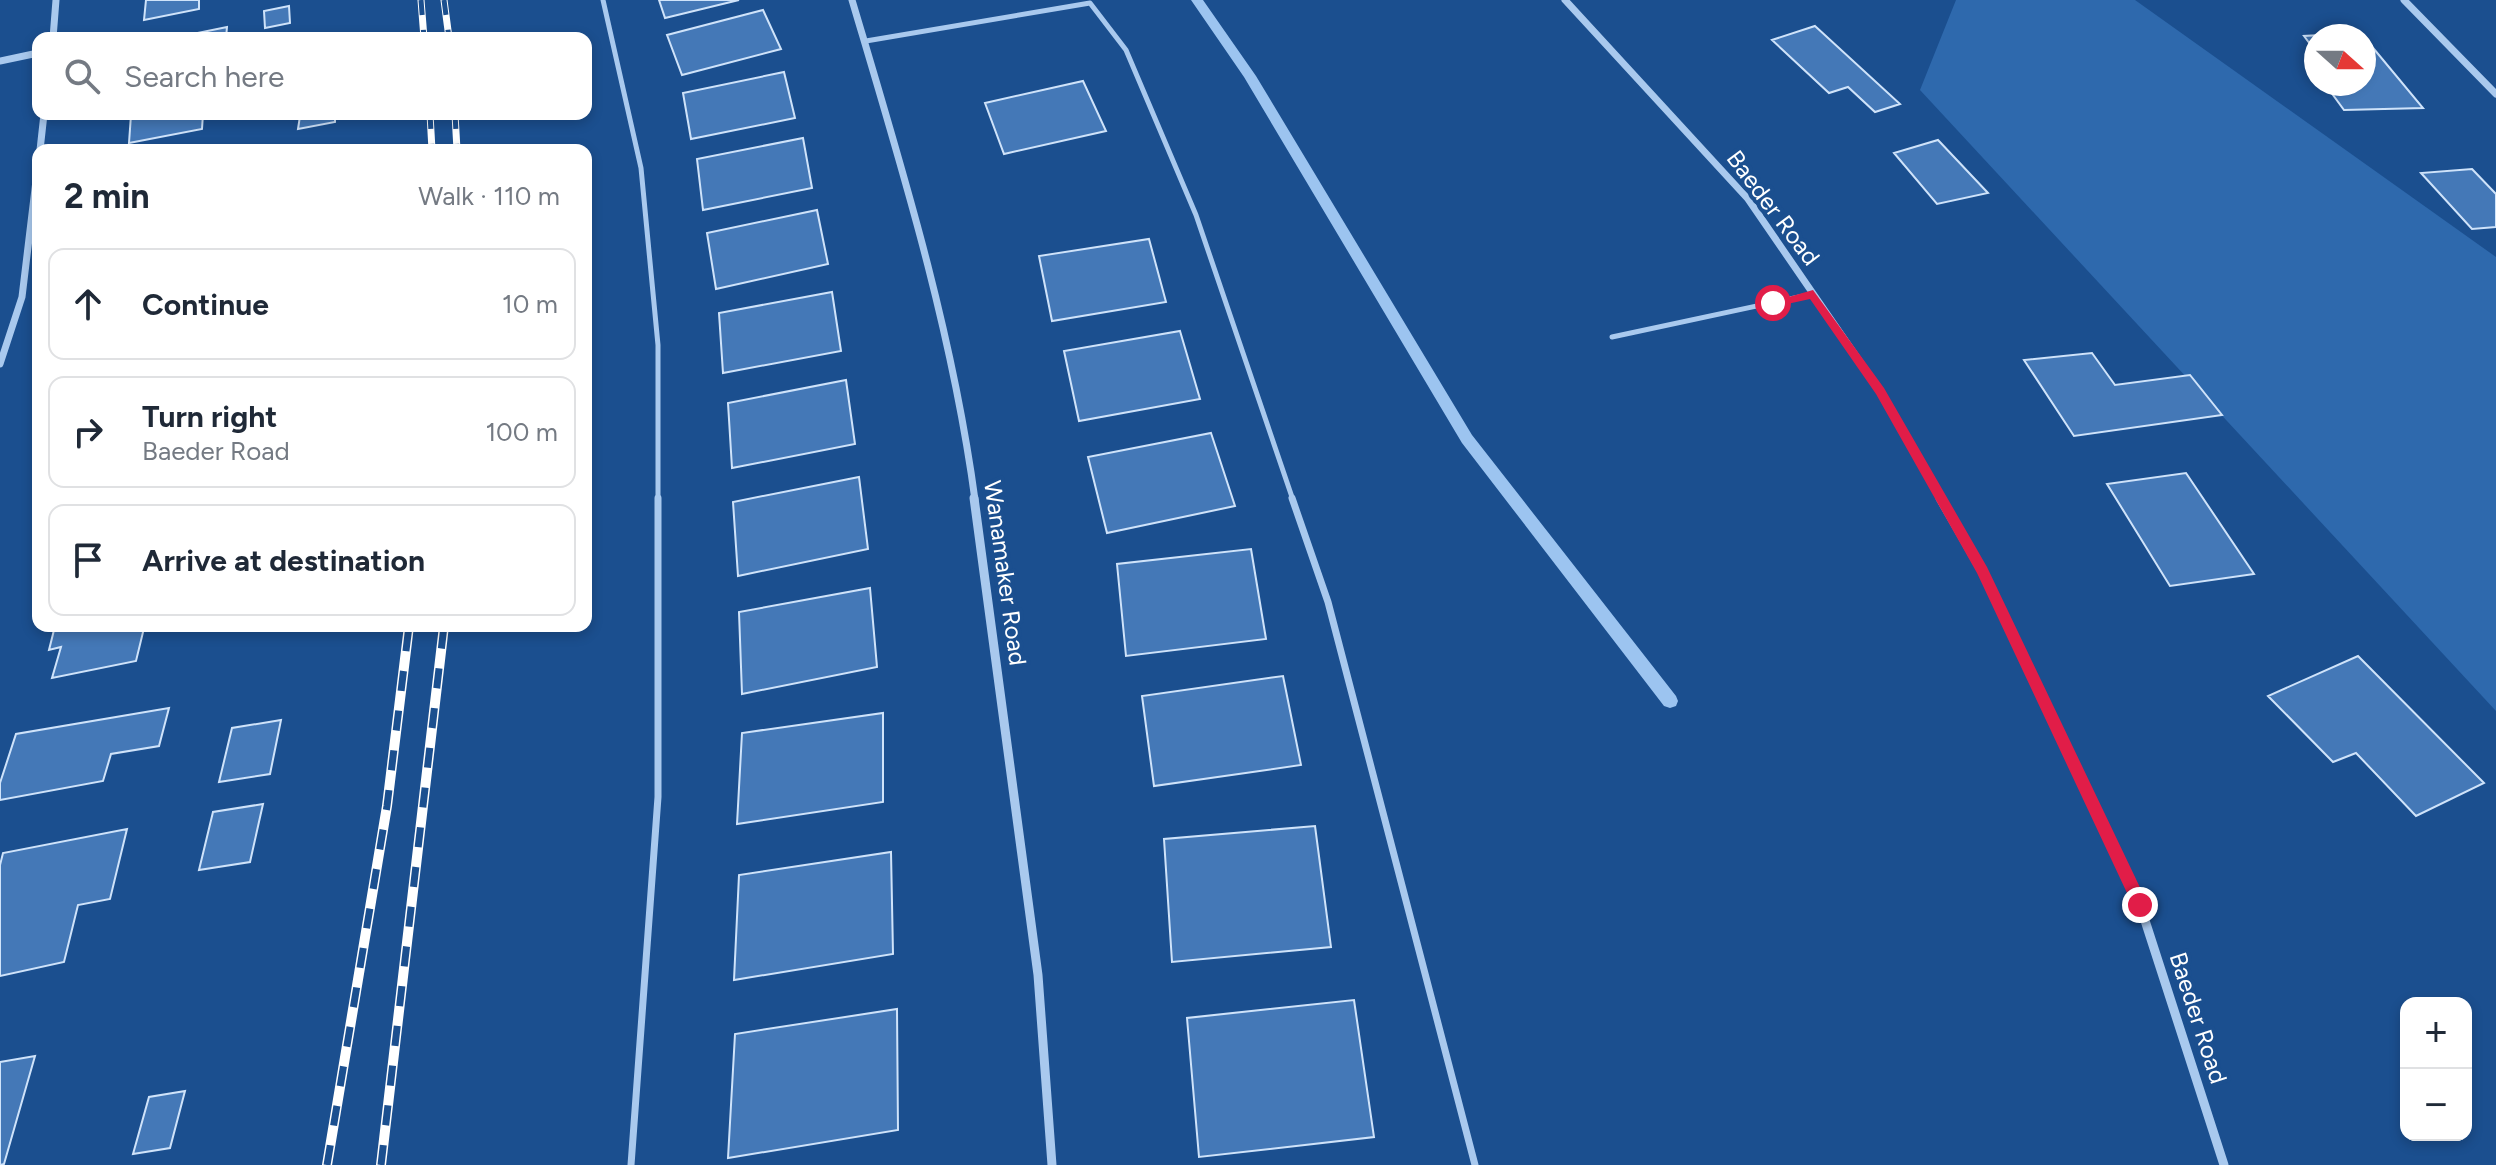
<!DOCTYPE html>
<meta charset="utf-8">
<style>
:root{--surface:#fff;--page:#f6f6f7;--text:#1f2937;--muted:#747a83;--line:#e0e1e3}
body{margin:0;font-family:Figtree,sans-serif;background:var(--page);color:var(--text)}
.controls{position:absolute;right:24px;bottom:24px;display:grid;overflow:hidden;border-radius:16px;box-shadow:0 4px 12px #0003}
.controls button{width:72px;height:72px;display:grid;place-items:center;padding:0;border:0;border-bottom:2px solid var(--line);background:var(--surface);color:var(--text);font:40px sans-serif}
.compass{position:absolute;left:2304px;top:24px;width:72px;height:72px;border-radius:50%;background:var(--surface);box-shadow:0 4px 12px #0003;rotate:111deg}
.stop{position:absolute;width:24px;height:24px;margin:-18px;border:6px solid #e11d48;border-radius:50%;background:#fff}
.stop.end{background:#e11d48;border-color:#fff;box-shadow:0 2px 8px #0008}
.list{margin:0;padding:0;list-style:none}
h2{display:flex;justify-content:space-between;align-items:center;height:104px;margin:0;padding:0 32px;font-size:34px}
h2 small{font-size:26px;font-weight:400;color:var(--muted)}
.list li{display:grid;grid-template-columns:52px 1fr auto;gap:24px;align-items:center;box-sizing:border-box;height:112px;margin:0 16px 16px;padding:0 16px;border:2px solid var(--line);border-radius:16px}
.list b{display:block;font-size:30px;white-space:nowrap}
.list p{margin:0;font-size:26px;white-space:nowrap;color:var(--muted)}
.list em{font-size:26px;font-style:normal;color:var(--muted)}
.icon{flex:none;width:44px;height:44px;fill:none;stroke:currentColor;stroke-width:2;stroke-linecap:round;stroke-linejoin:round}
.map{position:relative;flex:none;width:2496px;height:1165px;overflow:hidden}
.search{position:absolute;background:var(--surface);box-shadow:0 4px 12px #0003;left:32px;top:32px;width:560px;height:88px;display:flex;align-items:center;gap:20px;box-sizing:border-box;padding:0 28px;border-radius:16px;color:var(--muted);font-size:30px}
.panel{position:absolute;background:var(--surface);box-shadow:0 4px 12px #0003;left:32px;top:144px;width:560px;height:488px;border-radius:16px}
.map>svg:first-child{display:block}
</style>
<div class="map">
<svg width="2496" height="1165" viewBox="0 0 2496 1165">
<rect width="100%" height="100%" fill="#1b4f8f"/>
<path fill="#2e69ad" d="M1956 0H2135L2496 257V711L1920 90Z"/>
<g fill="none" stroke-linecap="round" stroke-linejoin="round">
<path fill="#9cc4f0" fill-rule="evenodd" d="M1191 0H1203L1256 76 1472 435 1676 696 1678 701 1676 706 1670 708 1664 706 1462 443 1244 77Z"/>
</g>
<path fill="#4478b7" stroke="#cfe3fa" stroke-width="2" d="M146 0H199V9L144 20Z
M659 0H739L665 18Z
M289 6 290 23 265 28 264 11Z
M763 10 781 49 682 75 667 35Z
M1815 26 1900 104 1875 112 1848 87 1829 93 1772 40Z
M227 27 226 38H173Z
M2360 33 2363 36H2316V52L2304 36Z
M2364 37 2423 108 2344 110 2325 84H2364Z
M784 72 795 118 691 139 683 93Z
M1083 81 1106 131 1004 154 985 103Z
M203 114 202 129 129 143 131 115Z
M335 114V122L298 129 300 116Z
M803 138 812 188 703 210 697 159Z
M1938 140 1988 193 1937 204 1894 153Z
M2472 169 2496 194V227L2472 229 2421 173Z
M817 210 828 264 716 289 707 233Z
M1149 239 1166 302 1052 321 1039 256Z
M832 292 841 351 723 373 719 313Z
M1180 331 1200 399 1079 421 1064 351Z
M2092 353 2115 385 2190 375 2222 415 2074 436 2024 360Z
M846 380 855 444 732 468 728 403Z
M1211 433 1235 506 1107 533 1088 457Z
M2186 473 2254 574 2170 586 2107 484Z
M859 477 868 549 738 576 733 502Z
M1251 549 1266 639 1126 656 1117 564Z
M870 588 877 667 742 694 739 612Z
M55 626H155L144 628 136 661 52 678 61 647 49 650Z
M2358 656 2484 783 2416 816 2356 753 2333 762 2268 696Z
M1283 676 1301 765 1154 786 1142 696Z
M169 708 159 746 111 754 103 781 0 800V783L16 734Z
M883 713V802L737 824 742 733Z
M281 720 270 774 219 782 232 728Z
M263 804 250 862 199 870 213 812Z
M1315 826 1331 947 1172 962 1164 839Z
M127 829 110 899 78 905 64 962 0 976V865L3 853Z
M891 852 893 954 734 980 739 875Z
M1354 1000 1374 1137 1199 1157 1187 1018Z
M897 1009 898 1130 728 1158 735 1034Z
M35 1056 4 1164 0 1165V1062Z
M185 1091 170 1148 133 1154 149 1097Z"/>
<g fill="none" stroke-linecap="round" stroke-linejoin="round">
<path stroke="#a9c9ee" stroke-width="5" d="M603 0 641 168 658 345V500
M866 41 1090 3 1126 50 1196 215 1293 500
M1612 337 1813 294"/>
<path stroke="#a9c9ee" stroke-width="7" d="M1292 498 1328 602 1475 1165
M631 1165 658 797V498"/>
<path stroke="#a9c9ee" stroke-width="7" d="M852 0C901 165 952 329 975 500
M1565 0 1748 199 1880 391 1942 500
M2404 0 2496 94
M53 38 56 0
M0 61 38 53
M40 150 44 114
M0 364 22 297 38 164"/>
<path stroke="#a9c9ee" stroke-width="9" d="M974 498 1038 975 1052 1165
M1940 498 1982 571 2140 905 2224 1165"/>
<g stroke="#fff" stroke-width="7">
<path id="rail-far1" d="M421 0 424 38
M444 0 449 38
M430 114 432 150
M455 114 457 150"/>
</g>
<g stroke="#fff" stroke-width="10">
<path id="rail" d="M327 1165 387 806 409 626
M381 1165 444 626"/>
</g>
<use href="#rail-far1" stroke="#1b4f8f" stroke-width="5" stroke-dasharray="15" stroke-linecap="butt"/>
<use href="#rail" stroke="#1b4f8f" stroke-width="7" stroke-dasharray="20" stroke-linecap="butt"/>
</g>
<path fill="#e11d48" d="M1813 290 1884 388 1987 567 2146 900V910H2135L1977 573 1876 394 1810 299 1773 307 1768 303Z"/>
<g text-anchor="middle" stroke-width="8" stroke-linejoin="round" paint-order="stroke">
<g font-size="24" fill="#fff" stroke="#1b4f8f">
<text transform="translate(1773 208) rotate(53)" y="8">Baeder Road</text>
<text transform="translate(1005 573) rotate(82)" y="8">Wanamaker Road</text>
<text transform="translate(2198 1018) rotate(72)" y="8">Baeder Road</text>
</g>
</g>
</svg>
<div class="controls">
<button>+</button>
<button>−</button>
</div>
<svg class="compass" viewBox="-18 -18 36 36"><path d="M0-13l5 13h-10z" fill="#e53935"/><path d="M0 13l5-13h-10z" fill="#747a83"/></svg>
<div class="stop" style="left:1773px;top:303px"></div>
<div class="stop end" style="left:2140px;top:905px"></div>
<div class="search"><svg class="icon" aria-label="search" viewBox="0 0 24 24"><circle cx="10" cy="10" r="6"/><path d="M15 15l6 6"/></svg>Search here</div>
<section class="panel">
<h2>2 min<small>Walk · 110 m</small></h2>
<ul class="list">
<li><svg class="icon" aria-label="ahead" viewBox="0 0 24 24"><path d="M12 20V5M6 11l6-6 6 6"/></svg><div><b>Continue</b></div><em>10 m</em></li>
<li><svg class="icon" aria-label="right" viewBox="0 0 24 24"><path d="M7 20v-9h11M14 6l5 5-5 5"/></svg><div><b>Turn right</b><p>Baeder Road</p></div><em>100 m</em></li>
<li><svg class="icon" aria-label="arrive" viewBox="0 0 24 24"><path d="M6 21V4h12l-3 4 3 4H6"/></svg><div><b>Arrive at destination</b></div></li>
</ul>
</section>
</div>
